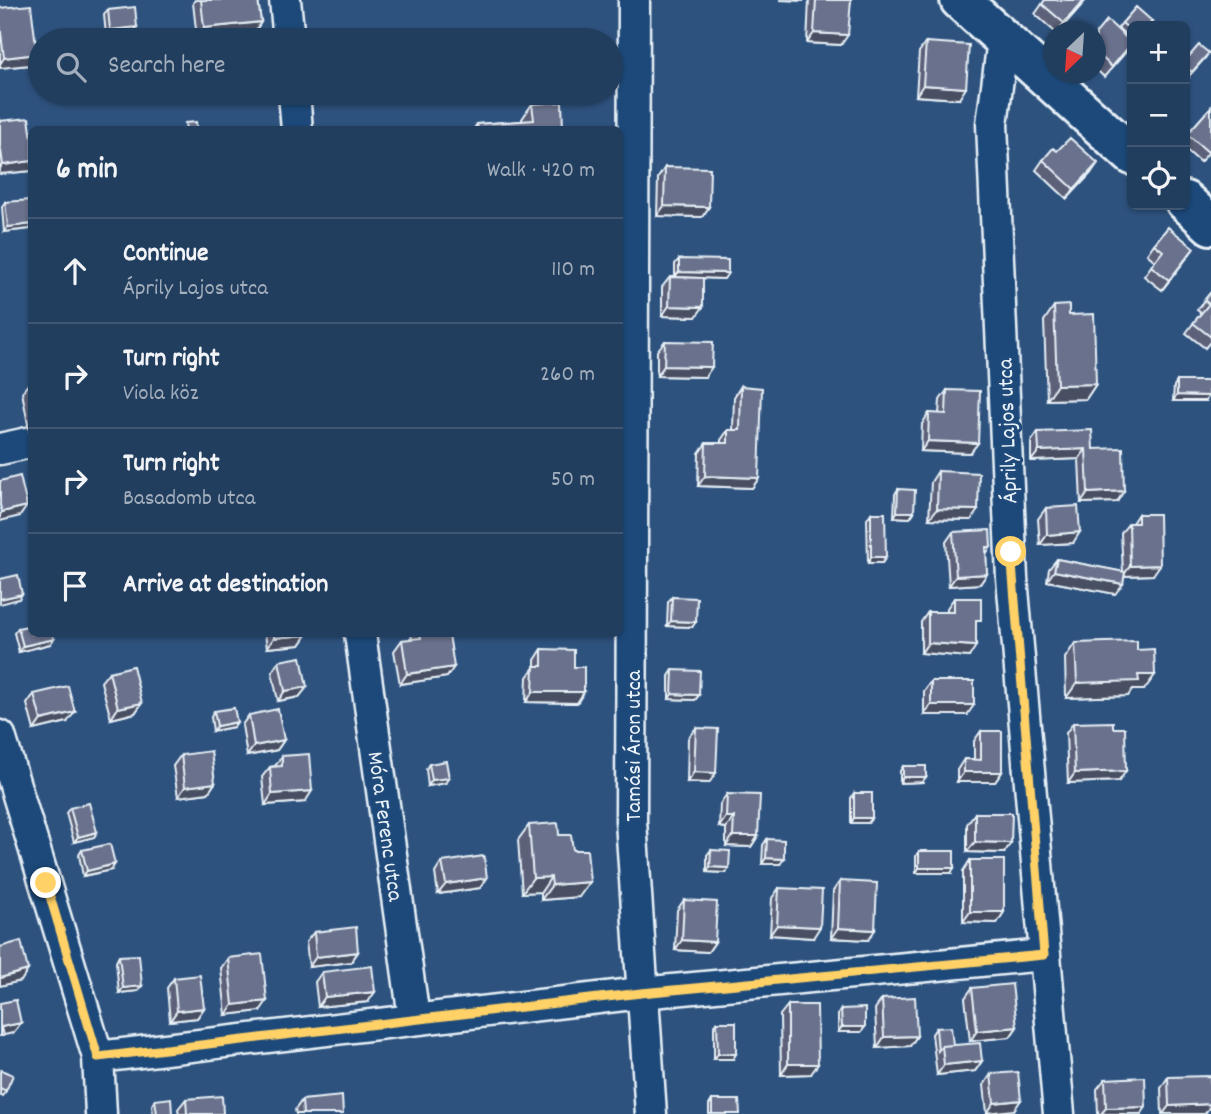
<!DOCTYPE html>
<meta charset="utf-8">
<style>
:root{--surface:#223e5e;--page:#2a4564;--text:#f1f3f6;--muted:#a2aebc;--line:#3f5773}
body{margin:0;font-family:Dekko,sans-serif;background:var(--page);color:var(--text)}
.controls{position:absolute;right:21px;top:21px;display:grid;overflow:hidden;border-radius:10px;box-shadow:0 2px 5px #0004}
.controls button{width:63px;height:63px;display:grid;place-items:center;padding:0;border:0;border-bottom:2px solid var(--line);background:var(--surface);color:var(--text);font:35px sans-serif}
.compass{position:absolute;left:1043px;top:21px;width:63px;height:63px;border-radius:50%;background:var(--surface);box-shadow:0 2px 5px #0004;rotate:205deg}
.stop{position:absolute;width:21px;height:21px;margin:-16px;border:5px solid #ffd166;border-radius:50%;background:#fff}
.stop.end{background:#ffd166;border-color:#fff;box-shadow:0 2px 7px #0008}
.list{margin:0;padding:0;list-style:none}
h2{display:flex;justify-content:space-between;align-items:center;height:91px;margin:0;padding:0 28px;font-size:30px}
h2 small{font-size:23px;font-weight:400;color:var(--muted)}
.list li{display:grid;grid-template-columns:46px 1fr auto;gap:21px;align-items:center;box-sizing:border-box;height:105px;padding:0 28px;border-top:2px solid var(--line)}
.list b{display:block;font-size:26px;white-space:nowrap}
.list p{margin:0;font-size:23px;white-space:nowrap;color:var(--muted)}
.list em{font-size:23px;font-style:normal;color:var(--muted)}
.icon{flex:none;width:38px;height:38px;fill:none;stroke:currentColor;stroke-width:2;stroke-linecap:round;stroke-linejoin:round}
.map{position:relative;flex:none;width:1211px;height:1114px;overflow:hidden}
.search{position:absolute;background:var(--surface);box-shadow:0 2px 5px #0004;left:28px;top:28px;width:595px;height:77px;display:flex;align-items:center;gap:18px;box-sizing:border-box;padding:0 24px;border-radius:38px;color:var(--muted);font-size:26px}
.panel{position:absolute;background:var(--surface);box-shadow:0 2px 5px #0004;left:28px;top:126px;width:595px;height:511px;border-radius:10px}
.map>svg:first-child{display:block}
</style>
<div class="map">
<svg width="1211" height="1114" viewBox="0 0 1211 1114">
<rect width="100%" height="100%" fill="#2e527e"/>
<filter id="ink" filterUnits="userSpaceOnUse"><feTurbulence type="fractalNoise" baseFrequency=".0143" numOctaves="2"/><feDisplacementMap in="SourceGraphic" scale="14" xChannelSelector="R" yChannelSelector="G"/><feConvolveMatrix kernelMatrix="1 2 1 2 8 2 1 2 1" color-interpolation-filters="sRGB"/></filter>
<g filter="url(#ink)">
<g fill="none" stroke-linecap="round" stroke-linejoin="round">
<g stroke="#e8f1f8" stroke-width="35">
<path id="street" d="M285 0 289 40
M634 0 631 821 651 1114
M1003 40 992 124 1012 578 1059 1114
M294 93 297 130
M0 449 32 442
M360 634 414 1018
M0 736 98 1057 101 1114
M98 1057 641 993 1044 955"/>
</g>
<g stroke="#e8f1f8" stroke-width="44">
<path id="secondary" d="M960 0 1132 155
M1185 201 1211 225"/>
</g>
<use href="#street" stroke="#1f4a7a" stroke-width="30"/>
<use href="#secondary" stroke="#1f4a7a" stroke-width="38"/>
</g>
<path fill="#5b6178" stroke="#e8f1f8" stroke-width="2" d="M195 0H258L261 22 254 33 197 38 193 3Z
M809 0H851L841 45 807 43Z
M1045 0H1086L1058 32H1055L1035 14Z
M0 8 37 54 30 65 0 68Z
M108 10 137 27 134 32 106 35 104 15Z
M1152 21 1149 26H1132V40L1118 28 1122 23Z
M1096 33 1132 44 1125 53 1104 77 1096 69Z
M926 42 959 99 916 96 919 52Z
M1205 58 1188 77 1189 78 1185 84V61Z
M532 104 563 129 581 130H473L477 124 522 121V119Z
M1211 107V150L1200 162 1185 149V137Z
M0 121 32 171 0 174Z
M1043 160 1091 173 1067 199 1036 170Z
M665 167 709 207 702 217 657 216 658 178Z
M5 202 30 229 4 232 2 207Z
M1154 244 1194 248 1162 290 1144 276 1155 261 1147 254Z
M679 259 724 279 703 278 696 317 662 316V287L670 277H675V264Z
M1211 292V341L1205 348 1186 333 1201 313 1197 310Z
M1054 306 1069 315 1096 384 1086 399 1047 400 1044 321Z
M665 341 705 377 657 376V351Z
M1177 381 1205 401H1173L1174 386Z
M30 382H32V435H30L22 392Z
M741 386 759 478 752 488 698 486 699 453 706 443H721V440L728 430H733L734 397Z
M947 390 978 443 970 453 921 451 922 424 929 413 939 414 940 400Z
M1038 432 1093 449 1117 502 1081 503 1079 459 1031 461V442Z
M938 471 971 520 929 519 931 482Z
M898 489 914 512 910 518 894 517 895 494Z
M1046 508 1073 543 1040 545 1038 519Z
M871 513 886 557 882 563H868L867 519Z
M1138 514 1153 575 1124 576 1115 594 1047 581 1049 569 1057 559 1123 572 1121 533 1129 523H1132Z
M953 532 991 547 986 554 987 574 980 584 949 586 946 542Z
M672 597 692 627 667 626 668 602Z
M954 598 969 657 921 653V622L928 612H947V608Z
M18 628 50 644 19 652 14 633Z
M265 634H307L300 645 267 648Z
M411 634H449L447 677 400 684 394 651 402 640 412 639Z
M1075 643 1137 650 1144 690H1132L1128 696 1066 698 1065 658Z
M542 649 574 667 584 692 577 703 526 702 527 677 535 666V660Z
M279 661 307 687 299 697 278 701 272 672Z
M673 670 699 695 695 700 669 699V676Z
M109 672 142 703 135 713 111 719 101 682Z
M931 681 967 715H924V691Z
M34 694 67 722 34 730 27 704Z
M214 711 237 722 233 727 213 731 211 717Z
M249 715 284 740 277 750 247 756 242 725Z
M1073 723 1113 728 1119 781 1068 783 1066 733Z
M696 728 709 783 687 782 688 738Z
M981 731 1002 772 995 782H957V770L964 759H974V741Z
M181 755 215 783 208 793 178 797 173 766Z
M282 756 305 802 265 805 262 777 270 767 275 766Z
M429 764 445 783 428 786 426 769Z
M903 766 922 782 900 783V771Z
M854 793 868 823H851V798Z
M727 794 758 836 751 847 726 846V828L719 827 720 804Z
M70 808 97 832 94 837 74 842 66 813Z
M975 813 1004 853 967 852V824Z
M529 825 559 835 573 850 579 897 541 900V892L522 893 518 840Z
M767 839 780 864H762L763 845Z
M82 850 111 870 83 876 79 855Z
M711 850 726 873 707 872V855Z
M919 851 951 873H916V856Z
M970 860 1004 912 997 923 963 922V871Z
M442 862 487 878 480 888 438 894 435 873Z
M840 881 868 940 831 938 833 891Z
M779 888 813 938 770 935 772 898Z
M684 900 715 942 708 952 675 950 677 910Z
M314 932 358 952 351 962 309 967 306 942Z
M119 956 138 991 119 993 116 962Z
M228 958 260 1011 226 1015 221 968Z
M322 972 368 1002 318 1007 315 982Z
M174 978 204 1008 197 1018 170 1021 167 988Z
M972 988 1017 1027 1010 1037 970 1041 965 998Z
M882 999 917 1036 910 1046 877 1048 875 1009Z
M788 1005 811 1074 781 1075 780 1015Z
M841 1009 865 1027 861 1032H838V1014Z
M717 1022 733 1059H714V1027Z
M936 1028 953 1045 982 1061 975 1071 937 1075 932 1034Z
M0 1071 6 1091 2 1096 0 1095Z
M991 1074 1014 1110 987 1113 984 1085Z
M1168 1077 1205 1114H1162L1161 1088Z
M1105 1079 1146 1107 1141 1114H1098L1097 1089Z
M186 1099 223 1114H179L178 1109Z
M155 1100 172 1114H153L152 1105Z
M302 1100 343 1114H296L295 1110Z
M712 1100 740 1114H709V1105Z"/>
<path fill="#4a4f62" stroke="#e8f1f8" stroke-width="2" d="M779 0H804L803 1Z
M1084 0H1086L1058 32 1064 23Z
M261 22 254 33 197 38 204 28Z
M137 27 134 32 106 35 110 30Z
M814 33 848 35 841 45 807 43Z
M37 54 30 65 0 68V64L4 58Z
M923 85 966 88 959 99 916 96Z
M32 161V171L0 174V168L3 165Z
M1098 163 1091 173 1067 199 1074 189Z
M664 206 709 207 702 217 657 216Z
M32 224 30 229 4 232 8 227Z
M1194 248 1187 258 1162 290 1169 280Z
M679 272 728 273 724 279 675 277Z
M669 306 703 307 696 317 662 316Z
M664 366 712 367 705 377 657 376Z
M1096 384 1086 399 1047 400 1057 385Z
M1177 395 1209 396 1205 401H1173Z
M928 441 978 443 970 453 921 451Z
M1086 449 1079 459 1031 461 1039 451Z
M705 476 759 478 752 488 698 486Z
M1124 491 1117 502 1081 503 1088 493Z
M27 506 20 516 0 521V515L2 512Z
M937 509 978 510 971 520 929 519Z
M897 512H914L910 518 894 517Z
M1080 532 1073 543 1040 545 1047 535Z
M871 557H886L882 563H868Z
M1160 565 1153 575 1123 576 1130 566Z
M1054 571 1123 584 1115 594 1047 581Z
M987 574 980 584 949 586 956 576Z
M22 594 19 599 0 604V599Z
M671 621 696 622 692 627 667 626Z
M307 635 300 645 267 648 274 638Z
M54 639 50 644 19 652 23 646Z
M928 643 976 646 969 657 921 653Z
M454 667 447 677 400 684 407 674Z
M1138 675H1155L1144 690H1132L1128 696 1066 698 1077 683Z
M307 687 299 697 278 701 285 691Z
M533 692H584L577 703 526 702Z
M672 694 699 695 695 700 669 699Z
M142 703 135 713 111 719 118 708Z
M931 705H974L967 715H924Z
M75 712 67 722 34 730 41 720Z
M237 722 233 727 213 731 217 726Z
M284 740 277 750 247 756 254 746Z
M1126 771 1119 781 1068 783 1075 773Z
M694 772 716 773 709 783 687 782Z
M964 772H1002L995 782H957Z
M903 777H926L922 782 900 783Z
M449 778 445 783 428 786 432 780Z
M215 783 208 793 178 797 185 787Z
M312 791 305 802 265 805 272 794Z
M726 817H734L726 828 719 827Z
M854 818H872L868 823H851Z
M97 832 94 837 74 842 78 837Z
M733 836H758L751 847 726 846Z
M975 842 1011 843 1004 853 967 852Z
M766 858 784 859 780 864H762Z
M115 864 111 870 83 876 87 871Z
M710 867 729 868 726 873 707 872Z
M919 868H954L951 873H916Z
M551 877 541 892 522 893 533 878Z
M487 878 480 888 438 894 446 884Z
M590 882 579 897 541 900 552 885Z
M970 912H1004L997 923 963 922Z
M777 925 820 927 813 938 770 935Z
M838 928 875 930 868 940 831 938Z
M682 940 715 942 708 952 675 950Z
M358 952 351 962 309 967 316 957Z
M28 970 21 981 0 986V978Z
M142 986 138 991 119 993 123 988Z
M375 992 368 1002 318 1007 325 997Z
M267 1001 260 1011 226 1015 233 1005Z
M204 1008 197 1018 170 1021 177 1011Z
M21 1023 13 1033 0 1036 1 1027Z
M842 1027H865L861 1032H838Z
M1017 1027 1010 1037 970 1041 977 1031Z
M917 1036 910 1046 877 1048 884 1037Z
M718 1054H736L733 1059H714Z
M982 1061 975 1071 937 1075 944 1065Z
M788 1064H818L811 1074 781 1075Z
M1021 1100 1014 1110 987 1113 994 1103Z
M1211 1104 1205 1114H1163L1169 1106Z
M1146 1107 1141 1114H1101L1106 1108Z"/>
<path fill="#6a718c" stroke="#e8f1f8" stroke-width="2" d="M201 0H258L261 22 204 28Z
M816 0H851L848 35 814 33Z
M1045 0H1084L1064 23 1042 4Z
M31 5 37 54 4 58 0 24V8Z
M135 7 137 27 110 30 108 10Z
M1136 7 1152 21 1148 26H1132V32L1122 23Z
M1107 20 1132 43 1112 67 1096 52V33Z
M926 42 969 45 966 88 923 85Z
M1199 45 1209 53 1192 72 1185 66V61Z
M1185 74 1189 78 1185 82Z
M562 102 563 129 581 127V130H478L477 124 534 120 532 104Z
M1211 107V148L1208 152 1187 134Z
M29 118 32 139V161L3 165 0 143V121Z
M196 122 197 130H186L185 123Z
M1070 138 1098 163 1074 189 1043 160 1053 148 1057 151Z
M665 167 710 168 709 207 664 206Z
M31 200 32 224 8 227 5 202Z
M1168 227 1194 248 1169 280 1151 266 1163 251 1154 244Z
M679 259 728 260V273L679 272Z
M670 277 703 278V307L669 306Z
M1211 292V337L1193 323 1209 304 1204 300Z
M1069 305V315L1094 314 1096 384 1057 385 1054 306Z
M665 341 713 342 712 367 664 366Z
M1177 381H1209V396L1177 395Z
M741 386 762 388 759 478 705 476 706 443H728V430H740Z
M947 390 980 391 978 443 928 441 929 413 946 414Z
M1092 430 1093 449 1123 448 1124 491 1088 493 1086 449 1039 451 1038 432Z
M938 471 979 473 978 510 937 509Z
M20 476 27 506 2 512 0 505V481Z
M898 489 915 490 914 512H897Z
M1078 506 1080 532 1047 535 1046 508Z
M871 513H885L886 557H871Z
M1138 514H1159L1160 565 1130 566 1129 523H1138Z
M990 530 991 547H986L987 574 956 576 953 532Z
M1057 559 1125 572 1123 584 1054 571Z
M18 575 22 594 0 599V579Z
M672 597 697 598 696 622 671 621Z
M954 598H981V620H976V646L928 643V612H954Z
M32 625V634H52L54 639 23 646 18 628Z
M274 634H307V635L274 638Z
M420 634H449L454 667 407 674 402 640 421 638Z
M1137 641V650L1154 649 1155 675H1138L1139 681 1077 683 1075 643Z
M542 649 574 650V667H584V692H533L534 666H542Z
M301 657 307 687 285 691 279 661Z
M133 666 142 703 118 708 109 672Z
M673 670 700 671 699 695 672 694Z
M931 681H974V705H931Z
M68 686 75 712 41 720 34 694Z
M234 708 237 722 217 726 214 711Z
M278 709 284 740 254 746 249 715Z
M1113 722V728H1125L1126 771 1075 773 1073 723Z
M696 728 718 729 716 773 694 772Z
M981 731H1002V772H964V759L981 760Z
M211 751 215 783 185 787 181 755Z
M309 754 312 791 272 794 270 767 282 766V756Z
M446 761 449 778 432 780 429 764Z
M903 766H926V777H903Z
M854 793H872V818H854Z
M727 794 760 795 758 836H733L734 817H726Z
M89 803 97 832 78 837 70 808Z
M975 813H1012L1011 843 975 842Z
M558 823 559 835H571L573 850H587L590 882 552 885 551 877 533 878 529 825Z
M767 839 784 840V859L766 858Z
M110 844 115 864 87 871 82 850Z
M711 850 730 851 729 868 710 867Z
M919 851H954V868H919Z
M484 856 487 878 446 884 442 862Z
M970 860H1004V912H970Z
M840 881 877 883 875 930 838 928Z
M779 888 822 890 820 927 777 925Z
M684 900 717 902 715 942 682 940Z
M356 927 358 952 316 957 314 932Z
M21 941 28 970 0 978V947Z
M262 954 267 1001 233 1005 228 958Z
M139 955 142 986 123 988 119 956Z
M372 966 375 992 325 997 322 972Z
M200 975 204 1008 177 1011 174 978Z
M1012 984 1017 1027 977 1031 972 988Z
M915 997 917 1036 884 1037 882 999Z
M16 1000 21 1023 1 1027 3 1036H0V1003Z
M788 1005H817L818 1064H788Z
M865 1008V1027H842L841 1009Z
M717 1022H736V1054H718Z
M951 1027 953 1045 942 1046 938 1051 936 1028Z
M980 1043 982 1061 944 1065 942 1046Z
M1 1070 13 1075 6 1091 0 1088V1072Z
M1018 1072 1021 1100 994 1103 991 1074Z
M1210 1076 1211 1104 1169 1106 1168 1077Z
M1145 1077 1146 1107 1106 1108 1105 1079Z
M222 1096 223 1114H187L186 1099Z
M342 1096 343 1114H303L302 1100Z
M171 1098 172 1114H157L155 1100Z
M712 1100H739L740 1114H712Z"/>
</g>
<g fill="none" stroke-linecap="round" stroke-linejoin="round" filter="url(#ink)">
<path stroke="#ffd166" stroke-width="9" d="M46 883 98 1057 641 993 1044 955 1011 552"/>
</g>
<g text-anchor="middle" stroke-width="6" stroke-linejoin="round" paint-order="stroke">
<g font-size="23" fill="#e8f1f8" stroke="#1f4a7a">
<text transform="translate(1006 431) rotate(-92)" y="8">Áprily Lajos utca</text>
<text transform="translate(632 746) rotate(-90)" y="8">Tamási Áron utca</text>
<text transform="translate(387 826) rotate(82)" y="8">Móra Ferenc utca</text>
</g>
</g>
</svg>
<div class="controls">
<button>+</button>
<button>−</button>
<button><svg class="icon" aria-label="locate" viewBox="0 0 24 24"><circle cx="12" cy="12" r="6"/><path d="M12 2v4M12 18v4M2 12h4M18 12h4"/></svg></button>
</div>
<svg class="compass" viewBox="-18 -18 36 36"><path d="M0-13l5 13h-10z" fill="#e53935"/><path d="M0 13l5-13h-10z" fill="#a2aebc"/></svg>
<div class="stop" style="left:1011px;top:552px"></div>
<div class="stop end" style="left:46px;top:883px"></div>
<div class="search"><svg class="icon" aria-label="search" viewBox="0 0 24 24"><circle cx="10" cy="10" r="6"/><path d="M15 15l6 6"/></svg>Search here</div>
<section class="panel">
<h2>6 min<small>Walk · 420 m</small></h2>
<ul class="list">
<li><svg class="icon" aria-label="ahead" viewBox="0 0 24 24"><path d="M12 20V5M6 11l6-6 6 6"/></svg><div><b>Continue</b><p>Áprily Lajos utca</p></div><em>110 m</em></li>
<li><svg class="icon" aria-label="right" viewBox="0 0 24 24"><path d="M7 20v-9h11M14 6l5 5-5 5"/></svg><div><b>Turn right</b><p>Viola köz</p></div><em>260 m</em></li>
<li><svg class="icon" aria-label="right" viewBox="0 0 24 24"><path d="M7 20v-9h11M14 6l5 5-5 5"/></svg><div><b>Turn right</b><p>Basadomb utca</p></div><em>50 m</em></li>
<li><svg class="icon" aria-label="arrive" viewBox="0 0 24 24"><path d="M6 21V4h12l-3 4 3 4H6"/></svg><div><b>Arrive at destination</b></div></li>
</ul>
</section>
</div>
